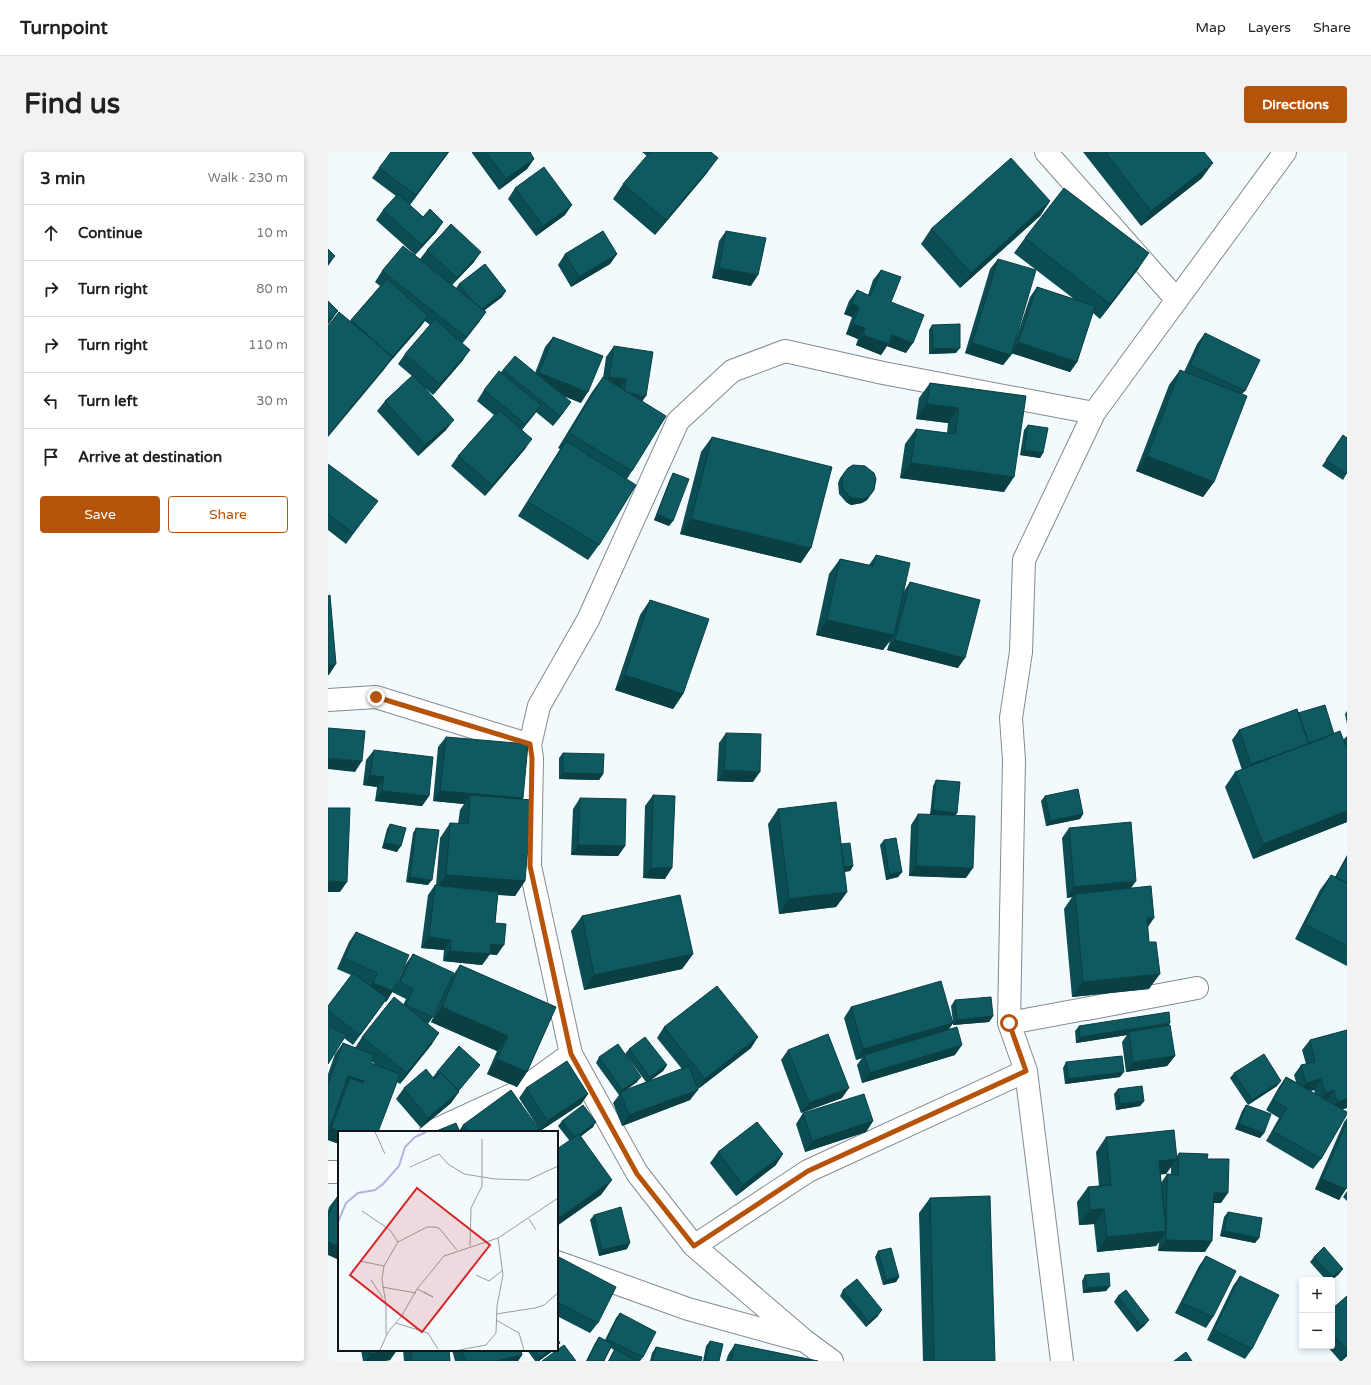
<!DOCTYPE html>
<meta charset="utf-8">
<style>
:root{--surface:#fff;--page:#f2f2f2;--text:#222;--muted:#767676;--line:#e0e0e0;--accent:#b45309}
body{margin:0;font-family:"Varela Round",sans-serif;background:var(--page);color:var(--text)}
.controls{position:absolute;right:12px;bottom:12px;display:grid;overflow:hidden;border-radius:4px;box-shadow:0 2px 6px #0003}
.controls button{width:36px;height:36px;display:grid;place-items:center;padding:0;border:0;border-bottom:1px solid var(--line);background:var(--surface);color:var(--text);font:20px sans-serif}
.stop{position:absolute;width:12px;height:12px;margin:-9px;border:3px solid #b45309;border-radius:50%;background:#fff}
.stop.end{background:#b45309;border-color:#fff;box-shadow:0 1px 4px #0008}
.list{margin:0;padding:0;list-style:none}
h2{display:flex;justify-content:space-between;align-items:center;height:52px;margin:0;padding:0 16px;font-size:17px}
h2 small{font-size:13px;font-weight:400;color:var(--muted)}
.list li{display:grid;grid-template-columns:26px 1fr auto;gap:12px;align-items:center;box-sizing:border-box;height:56px;padding:0 16px;border-top:1px solid var(--line)}
.list b{display:block;font-size:15px;white-space:nowrap}
.list em{font-size:13px;font-style:normal;color:var(--muted)}
.actions{display:flex;gap:8px;padding:12px 16px}
.actions a{flex:1;padding:9px 0;border:1px solid var(--accent);border-radius:4px;text-align:center;font-size:14px;color:var(--accent)}
.actions .main{background:var(--accent);color:#fff}
.icon{flex:none;width:22px;height:22px;fill:none;stroke:currentColor;stroke-width:2;stroke-linecap:round;stroke-linejoin:round}
.map{position:relative;flex:none;width:1019px;height:1209px;overflow:hidden;border-radius:4px}
header{display:flex;align-items:center;gap:24px;box-sizing:border-box;height:56px;padding:0 20px;background:var(--surface);border-bottom:1px solid var(--line)}
header strong{font-size:19px}
nav{display:flex;gap:22px;margin-inline-start:auto;font-size:14px}
.intro{display:flex;align-items:center;justify-content:space-between;box-sizing:border-box;height:96px;padding:0 24px}
h1{margin:0;font-size:28px}
.button{padding:10px 18px;border-radius:4px;background:var(--accent);color:#fff;font-size:14px;font-weight:700}
main{display:flex;gap:24px;padding:0 24px}
aside{flex:1;background:var(--surface);border-radius:4px;box-shadow:0 2px 6px #0003}
.map>svg:first-child{display:block}
</style>
<header>
<strong>Turnpoint</strong>
<nav><a>Map</a><a>Layers</a><a>Share</a></nav>
</header>
<div class="intro"><h1>Find us</h1><a class="button">Directions</a></div>
<main>
<aside>
<h2>3 min<small>Walk · 230 m</small></h2>
<ul class="list">
<li><svg class="icon" aria-label="ahead" viewBox="0 0 24 24"><path d="M12 20V5M6 11l6-6 6 6"/></svg><div><b>Continue</b></div><em>10 m</em></li>
<li><svg class="icon" aria-label="right" viewBox="0 0 24 24"><path d="M7 20v-9h11M14 6l5 5-5 5"/></svg><div><b>Turn right</b></div><em>80 m</em></li>
<li><svg class="icon" aria-label="right" viewBox="0 0 24 24"><path d="M7 20v-9h11M14 6l5 5-5 5"/></svg><div><b>Turn right</b></div><em>110 m</em></li>
<li><svg class="icon" aria-label="left" viewBox="0 0 24 24"><path d="M17 20v-9H6M10 6l-5 5 5 5"/></svg><div><b>Turn left</b></div><em>30 m</em></li>
<li><svg class="icon" aria-label="arrive" viewBox="0 0 24 24"><path d="M6 21V4h12l-3 4 3 4H6"/></svg><div><b>Arrive at destination</b></div></li>
</ul>
<div class="actions"><a class="main">Save</a><a>Share</a></div>
</aside>
<div class="map">
<svg width="1019" height="1209" viewBox="0 0 1019 1209">
<rect width="100%" height="100%" fill="#f2fafe"/>
<g fill="none" stroke-linecap="round" stroke-linejoin="round">
<g stroke="#838b90" stroke-width="24">
<path id="street" d="M718 0 849 148
M0 548 48 545 202 593
M681 871 869 836 759 857
M103 980 190 940 243 902
M0 1020H11
M366 1094 480 1019 698 919
M229 1110 360 1157 472 1188
M504 1209 477 1189 366 1094 309 1021 243 902 202 714 204 606 202 593 211 554 260 468 350 269 404 219 457 199 555 221 766 261
M734 1209 698 919 681 871 686 608 683 566 693 500 696 408 766 261 957 0"/>
</g>
<use href="#street" stroke="#fff" stroke-width="22"/>
</g>
<path fill="#0c4d53" fill-rule="evenodd" d="M121 0 82 53 95 65 115 70 108 80 87 103 92 107 99 98 146 110 124 133 128 136 131 132 174 145 156 158 158 160 151 170 134 191 135 208 105 243 96 235 118 278 90 304 49 259 57 249 84 224 70 212 77 202 102 173 97 169 93 174 60 212 54 220 22 169 52 134 47 130 54 119 86 102 48 68 55 58 68 44 44 26 51 16Z
M144 0H202L206 7 199 17 171 38 144 1Z
M314 0H383L379 21 327 83 285 47 295 32 319 4Z
M755 0H876L874 26 813 74Z
M187 36 237 63 208 84 180 47Z
M722 49 712 64 632 136 593 92 603 77Z
M398 79 423 134 384 126 391 89Z
M697 86 811 116 772 167 765 161 749 210 742 220 683 201V203L675 213 637 201 662 117 670 107 686 192 702 145 709 135 746 147 686 101Z
M237 102H289L282 112 243 135 230 113Z
M553 118 563 150 578 201 559 194 553 203 528 193 530 187 518 182 524 165 516 162 521 149 529 138 540 143 545 128Z
M604 173 628 201 601 202V178Z
M877 181 917 239 914 242 886 330 875 345 808 319 841 233 852 218 856 220 869 192Z
M225 185 253 251 236 244V260L225 274 208 260 194 278 197 297 157 344 123 314 130 304 166 263 149 249 156 238 175 218 207 221 217 195Z
M286 194 315 250 304 319 299 327 271 393 260 408 190 364 232 297 230 296 264 240 275 225V226L278 205Z
M602 231 698 244 676 340 572 326 577 292 588 277 619 281 620 271 588 267 591 246Z
M700 273 715 301 712 306 692 303 696 278Z
M1015 283 1019 321 1015 328 994 314Z
M384 285 473 411 352 382 373 300Z
M0 312 42 359 18 392 0 378Z
M345 321 341 374 326 368 342 327Z
M516 321 546 338 539 348 534 351 523 353 518 350 511 342 510 331 512 326Z
M548 403 576 439 582 430 630 516 559 498 562 489 555 498 488 483 501 422 512 407 541 413Z
M322 448 355 542 345 557 287 538 312 463Z
M1019 559V572L1017 562Z
M970 561 1015 588 1019 584V670L925 707 897 635 907 620 914 618 904 588 911 578Z
M398 581 425 630 389 629 391 591Z
M118 585 195 647 197 729 187 744 170 743 167 771 169 803 162 802 154 813 115 809 116 798 93 796 100 743 107 733H108L112 686 122 671 130 672 132 658 136 652 105 649 110 595Z
M46 598 101 644 94 654 47 649 49 635 35 633 38 608Z
M235 601 275 622 271 628 231 627V606Z
M608 628 629 661 627 664 638 726 581 724 583 673 590 662 602 663 605 634Z
M325 643 337 727 315 726 317 654Z
M717 644 755 662 752 667 718 674 713 649Z
M252 646 297 694 290 704 243 703 245 657Z
M450 657 513 692 525 714 522 719 516 720 519 740 508 755 451 762 440 672Z
M62 672 69 700 54 696 59 677Z
M88 676 100 733 78 730 85 681Z
M741 676 803 736 819 776 821 837 744 845 736 757 744 745 739 746 734 686Z
M556 688 574 720 570 725 558 728 552 693Z
M1019 703V814L967 787 992 738 1003 723 1007 725Z
M254 764 365 802 354 817 256 838 243 779Z
M28 780 69 831 77 813 85 802 124 825 132 813 228 855 199 920 189 935 159 922 169 899 103 870 113 849 105 865 100 872 104 892 72 932 69 930 11 992 0 988V922L7 902 15 891 27 896 34 885 75 853 78 847 64 840 58 850 57 849 25 893 16 886 0 912V854L23 823 9 817 21 790ZM43 909 48 913 43 911Z
M627 848 665 864 661 870 625 873V871L621 877 627 903 534 931 529 913 534 906 528 908 516 866 523 855 625 870 623 854Z
M751 874H841L847 904 839 914 798 920 794 890 799 883 748 891 747 879Z
M336 875 423 896 370 937 369 935 362 948 294 974 285 951 291 943 268 911 271 905 309 930 297 939 318 930 297 902 301 897 339 913 335 919 320 930 354 917 329 886Z
M1019 878V956L1014 957 993 1007 985 1017 938 989 951 966 938 958 951 935 958 925 968 930 966 923 973 913 978 912 974 898 982 888ZM986 938 987 941 982 939Z
M460 898 514 946 473 961 453 908Z
M738 910 792 925 737 932 735 916Z
M152 913 130 940 123 951 93 976 68 947 76 936 105 925 109 920Z
M906 921 949 934 920 953 902 926Z
M198 936 260 942 253 952 212 979 213 980H106L131 979 135 973 209 974 191 946Z
M790 937 816 949 812 954 788 958 786 942Z
M918 953 936 981 932 986 907 977 914 959Z
M475 961 545 969 538 980 477 1000 468 972Z
M1019 966V1035L1011 1048 987 1037 1016 970Z
M234 969 265 975 253 984 273 1043 241 988 230 974Z
M778 985 849 1004 851 1001 879 1007 893 1051H885L877 1100 830 1099 831 1090 828 1094 769 1100 766 1072 751 1073 749 1050 760 1035 771 1034 768 1000ZM843 1014V1022H839L833 1031 832 1022H838Z
M390 1000 448 1013 408 1044 382 1011Z
M1019 1039V1049L1015 1045Z
M9 1045 0 1103V1059L1 1055Z
M602 1046 667 1209H595L591 1061Z
M900 1060 931 1086 927 1091 892 1084 896 1065Z
M266 1063 299 1097 271 1104 262 1068Z
M550 1099 571 1125 568 1130 555 1133 547 1105Z
M229 1104 270 1171 262 1181 229 1164Z
M878 1104 885 1165 878 1176 847 1161 871 1114Z
M986 1105 1011 1122 1004 1128H998L982 1110Z
M757 1123 782 1134 778 1139 755 1141 754 1129Z
M912 1124 924 1197 917 1207 879 1188 905 1134Z
M515 1138 550 1164 538 1175 512 1144Z
M790 1144 817 1173 809 1180 786 1150Z
M1019 1144V1204L1014 1209H1012L999 1194H1004V1157Z
M292 1161 315 1205 312 1209H280L286 1198 283 1196 276 1209H258L267 1191 271 1185 277 1188 288 1166Z
M382 1189 391 1209H375L378 1194Z
M407 1192 490 1209H398L400 1203Z
M328 1195 373 1209H322L324 1201Z
M33 1198H69L62 1208 57 1209H35Z
M75 1198H121L122 1209H76Z
M124 1198H193L194 1203 190 1209H127Z
M199 1198H226L211 1209H207Z"/>
<path fill="#0a3f43" d="M120 0H121L81 54 88 43Z
M390 6 379 21 327 83 338 68Z
M206 7 199 17 171 38 178 27Z
M885 11 874 26 813 74 823 59Z
M722 49 712 64 632 136 643 121Z
M244 53 237 63 208 84 215 74Z
M115 70 108 80 87 103 94 93Z
M153 100 146 110 121 136 129 126Z
M821 101 811 116 772 167 782 152Z
M289 102 282 112 243 135 251 125Z
M7 104 0 114V110Z
M391 116 430 123 423 134 384 126Z
M178 139 174 145 148 165 151 159Z
M524 152 531 155 524 165 516 162Z
M10 159 0 173V168Z
M158 160 151 170 131 196 138 185Z
M100 164 93 174 60 212 54 220 0 285V283L64 205Z
M525 172 537 176 530 187 518 182Z
M535 183H564L585 191 578 201 559 194 553 203 528 193Z
M690 190 749 210 742 220 683 201Z
M644 191 683 203 675 213 637 201Z
M632 196 628 201 601 202 605 197Z
M142 198 135 208 105 243 112 232Z
M211 221 260 240 253 251 203 231Z
M281 225 298 227 291 237 274 235Z
M296 241 318 244 311 254Z
M243 250 236 260 225 274 232 264Z
M599 252 631 256 620 271 588 267Z
M213 253 206 263 190 282 197 272Z
M126 268 118 278 90 304 97 293Z
M204 287 197 297 157 344 164 333Z
M696 298 715 301 712 306 692 303Z
M819 304 886 330 875 345 808 319Z
M583 311 686 325 676 340 572 326Z
M543 342 539 348 534 351 523 353 518 350 522 345Z
M329 362 345 369 341 374 326 368Z
M363 367 483 396 473 411 352 382Z
M499 468 566 483 555 498 488 483Z
M567 488 637 506 630 516 559 498Z
M8 512 1 523H0V513Z
M297 523 355 542 345 557 287 538Z
M981 592 916 622 923 612Z
M0 606 34 609 27 620 0 617Z
M396 618 432 620 425 630 389 629Z
M235 621 275 622 271 628 231 627Z
M42 623 56 625 49 635 35 633Z
M54 639 101 644 94 654 47 649Z
M112 639 195 646 188 657 142 643 136 652 105 649Z
M605 658 629 661 625 666 601 663Z
M1019 659V670L925 707 935 692Z
M755 662 752 667 718 674 722 669Z
M57 691 73 694 69 700 54 696Z
M250 693 297 694 290 704 243 703Z
M525 714 522 719 507 721 511 715Z
M588 714 645 716 638 726 581 724Z
M323 716H344L337 727 315 726Z
M574 720 570 725 558 728 561 722Z
M118 723 197 729 187 744 108 738Z
M82 725 104 728 100 733 78 730Z
M0 729 19 730 12 740H0Z
M808 729 801 739 747 742 744 745 739 746 746 735Z
M519 740 508 755 451 762 461 747Z
M819 766H826L816 781Z
M101 785 123 788 116 798 93 796Z
M163 792 176 793 169 803 155 802Z
M122 799 162 802 154 813 115 809Z
M365 802 354 817 256 838 266 823Z
M832 822 821 837 744 845 755 830Z
M45 831 65 839 58 850 57 849 25 893 32 883 38 841Z
M114 855 180 884 169 899 103 870Z
M665 864 661 870 625 873 629 868Z
M625 871 618 881 536 903 534 906 528 908 535 897Z
M842 871 839 877 801 880 799 883 748 891 752 885Z
M111 881 104 892 72 932 79 921Z
M430 885 423 896 370 937 377 927Z
M634 893 627 903 534 931 542 921Z
M847 904 839 914 798 920 805 910Z
M169 907 199 920 189 935 159 922Z
M152 913 128 942 131 940 123 951 93 976 100 966 128 942Z
M339 913 335 919 319 931 322 925Z
M796 920 792 925 737 932 740 927Z
M20 924 36 929 29 940 22 926 16 935Z
M313 925 309 930 293 941V940L294 938Z
M993 927 986 938 971 941 978 931Z
M953 929 949 934 920 953 924 948Z
M521 936 514 946 473 961 481 951Z
M370 938 362 948 294 974 301 963Z
M1006 938 999 949 990 951 997 941Z
M260 942 253 952 212 979 219 969Z
M1019 947V956L1002 961 1009 950Z
M816 949 812 954 788 958 792 952Z
M545 969 538 980 477 1000 484 989Z
M268 970 265 975 244 991 247 986Z
M911 972 936 981 932 986 907 977Z
M3 976 13 980H11V992L0 988V981Z
M455 1002 448 1013 408 1044 415 1033Z
M849 1007 838 1022 820 1024 831 1009Z
M994 1027 1018 1037 1011 1048 987 1037Z
M284 1028 273 1043 229 1074V1067Z
M886 1041H900L893 1051H878Z
M776 1057 766 1072 751 1073 762 1058Z
M838 1079 828 1094 769 1100 779 1085Z
M896 1079 931 1086 927 1091 892 1084Z
M838 1088 884 1089 877 1100 830 1099Z
M0 1090 11 1094V1108L0 1103Z
M302 1091 299 1097 271 1104 274 1098Z
M1015 1117 1011 1122 1004 1128H1003L1004 1125Z
M571 1125 568 1130 555 1133 558 1128Z
M782 1134 778 1139 755 1141 759 1136Z
M554 1158 550 1164 538 1175 541 1170Z
M821 1168 817 1173 809 1180 813 1174Z
M69 1198 62 1208 57 1209H38L42 1202Z
M222 1198H226L211 1209H210L212 1205Z
M1019 1201V1204L1013 1209Z
M194 1203 190 1209H168Z"/>
<path fill="#0e5a60" stroke="#0a3f43" d="M63 0H120L88 43 51 16Z
M158 0H202L206 7 178 27Z
M322 0H383L390 6 338 68 295 32Z
M777 0H876L885 11 823 59Z
M683 6 722 49 643 121 603 77Z
M216 15 244 53 215 74 187 36Z
M736 36 821 101 782 152 697 86Z
M70 42 95 65 102 57 115 70 94 93 55 58Z
M123 72 153 100 129 126 99 98Z
M275 79 289 102 251 125 237 102Z
M398 79 438 86 430 123 391 116Z
M75 94 158 160 138 185 54 119Z
M0 97 7 104 0 110Z
M670 107 708 118 683 203 644 191Z
M157 112 178 139 154 157 143 148 131 132Z
M553 118 573 125 563 150 596 163 585 191 564 183 561 192 535 183 537 176 525 172 531 155 524 152 529 138 542 144Z
M59 127 100 164 64 205 23 168Z
M709 135 767 154 749 210 690 190Z
M0 149 10 159 0 168Z
M11 160 65 205 0 283V174Z
M107 167 142 198 112 232 77 202Z
M632 172V196L605 197 604 173Z
M877 181 932 208 917 239 862 213Z
M225 185 275 204 260 240 211 221Z
M286 194 325 200 318 244 301 241 296 238 298 227 281 225Z
M187 204 243 250 232 264 175 218Z
M852 218 919 244 886 330 819 304Z
M171 219 213 253 197 272 156 238Z
M85 223 126 268 97 293 57 249Z
M275 225 338 264 304 319 241 281Z
M602 231 698 244 686 325 583 311 588 277 627 282 631 256 599 252Z
M171 258 204 287 164 333 130 304Z
M700 273 720 276 715 301 696 298Z
M1015 283 1019 286V321L1018 322 998 308Z
M384 285 504 315 483 396 363 367Z
M238 289 308 333 271 393 200 350Z
M0 312 50 349 25 381 0 362Z
M525 313 537 314 546 321 548 327 546 338 543 342 538 346 527 347 522 345 515 337 514 326 516 321 520 316Z
M345 321 361 327 345 369 329 362Z
M548 403 582 411 566 483 499 468 512 407 545 414Z
M582 430 652 448 637 506 567 488Z
M2 443 8 512 0 513V444Z
M322 448 381 467 355 542 297 523Z
M997 553 1006 582 981 592 970 561Z
M969 557 981 592 923 612 911 578Z
M0 576 37 579 34 609 0 606Z
M1012 579 1019 597V659L935 692 907 620Z
M398 581 433 582 432 620 396 618Z
M118 585 200 592 195 646 112 639Z
M46 598 105 605 101 644 54 639 56 625 42 623Z
M235 601 276 602 275 622 235 621Z
M608 628 632 630 629 661 605 658Z
M750 637 755 662 722 669 717 644Z
M142 643 204 648 197 729 118 723 122 671 140 672Z
M325 643 347 644 344 716H323Z
M252 646 298 647 297 694 250 693Z
M508 650 519 740 461 747 450 657Z
M0 656H22L19 730 0 729Z
M590 662 647 664 645 716 588 714Z
M803 670 808 729 746 735 741 676Z
M62 672 78 676 73 694 57 691Z
M88 676 111 678 104 728 82 725Z
M568 686 574 720 561 722 556 688Z
M522 691 525 714 516 715 513 692Z
M1019 705V731L1008 725Z
M1003 723 1019 731V794L977 772Z
M107 733 170 740 167 771 178 772 176 793 163 792 162 802 122 799 123 788 101 785Z
M823 734 826 766H819L821 790H828L832 822 755 830 747 742Z
M352 743 365 802 266 823 254 764Z
M28 780 81 803 65 839 45 831 49 821 16 806Z
M85 802 126 821 105 865 78 853 85 837 72 830Z
M132 813 228 855 199 920 169 907 180 884 114 855Z
M25 821 59 846 32 883 0 859V854Z
M613 829 625 871 535 897 523 855Z
M389 834 430 885 377 927 336 875Z
M66 845 111 881 79 921 34 885Z
M663 845 665 864 629 868 627 848Z
M841 860 842 871 752 885 751 874Z
M0 873 18 883 0 912Z
M842 873 847 904 805 910 801 880Z
M629 875 634 893 542 921 536 903Z
M1019 878V947L1009 950 1006 938 997 941 993 927 978 931 973 913 987 910 982 888Z
M500 882 521 936 481 951 460 898Z
M317 885 339 913 322 925 301 897Z
M15 891 46 903 43 911 72 922 50 980H13L3 976 22 926 35 931 36 929 20 924 0 981V932Z
M290 892 313 925 294 938 271 905Z
M131 894 152 913 131 938 124 933 113 920 111 922 109 920Z
M936 902 953 929 924 948 906 921Z
M794 904 796 920 740 927 738 910Z
M239 909 260 942 219 969 198 936Z
M361 914 370 938 301 963 292 940Z
M98 917 106 927 113 920 131 940 100 966 76 936Z
M958 925 1019 960V962L993 1007 945 979 959 956 945 948Z
M814 934 816 949 792 952 790 937Z
M183 938 213 980H141L135 973Z
M536 942 545 969 484 989 475 961Z
M255 953 268 970 251 983V982L246 985 234 969Z
M918 953 943 962 936 981 911 972Z
M429 970 455 1002 415 1033 390 1000Z
M1019 970V1035L1018 1037 994 1027Z
M128 971 132 980H106Z
M846 978 849 1007 831 1009 838 1079 779 1085 776 1057 762 1058 760 1035 783 1033 778 985Z
M251 982 284 1028 229 1067V997Z
M851 1001 880 1002 879 1007H901L900 1041H886L884 1089 838 1088 839 1022 850 1023Z
M662 1044 667 1209H606L602 1046Z
M9 1045 11 1046V1094L0 1090V1065Z
M293 1055 302 1091 274 1098 266 1063Z
M900 1060 934 1066 931 1086 896 1079Z
M996 1095 1015 1117 1004 1125 986 1105Z
M563 1096 571 1125 558 1128 550 1099Z
M229 1104 288 1135 270 1171 229 1150Z
M878 1104 908 1119 885 1165 854 1151Z
M781 1121 782 1134 759 1136 757 1123Z
M912 1124 951 1143 924 1197 886 1178Z
M529 1127 554 1158 541 1170 515 1138Z
M798 1138 821 1168 813 1174 790 1144Z
M1019 1144V1198L1004 1181V1157Z
M292 1161 328 1180 315 1205 279 1187Z
M271 1185 284 1192 276 1209H259Z
M229 1186 232 1191 229 1193Z
M382 1189 395 1192 391 1209H377Z
M407 1192 490 1209H403Z
M236 1193 248 1209H214L229 1198Z
M328 1195 374 1205 373 1209H325Z
M287 1197 309 1209H281Z
M42 1198H68L42 1202Z
M83 1198H121L122 1209H84Z
M134 1198H193L194 1203 168 1209H137Z
M207 1198H222L212 1205Z
M858 1200 864 1209H846Z"/>
<g fill="none" stroke-linecap="round" stroke-linejoin="round">
<path stroke="#b45309" stroke-width="5" d="M48 545 202 592 204 606 202 714 243 902 309 1022 366 1094 480 1019 698 919 681 871"/>
</g>
<g transform="translate(10 979)">
<rect width="220" height="220" fill="#f2fafe"/>
<path fill="none" stroke="#b4b2e3" stroke-width="2" d="M0 91 8 72 20 62 37 59 45 53 61 35 67 16 77 6 88 1"/>
<path fill="none" stroke="#989ea2" stroke-width="1" d="M37 1 47 23M72 36 101 23 110 33 126 43 157 48 190 49 220 35M24 80 52 99 60 111M191 88 198 99M132 115 133 77 144 55V8M22 130 46 135M138 144 151 150 165 139M33 149 45 167M44 156 78 162M79 158 95 166 86 161M158 183 197 177 206 174 220 162M158 189 181 202 186 219M58 192 90 202 100 218M48 203V174L44 148 46 135 60 111 89 96H96L101 97 119 119M42 219 50 201 63 186 79 158 106 125 160 107 220 67M121 219 148 214 158 202 159 175 165 144 160 107"/>
<path fill="#d62828" fill-opacity="0.15" stroke="#d62828" stroke-width="2" d="M79 57 152 114 84 201 12 144Z"/>
<rect width="220" height="220" fill="none" stroke="#121517" stroke-width="2"/>
</g>
</svg>
<div class="controls">
<button>+</button>
<button>−</button>
</div>
<div class="stop" style="left:681px;top:871px"></div>
<div class="stop end" style="left:48px;top:545px"></div>
</div>
</main>
